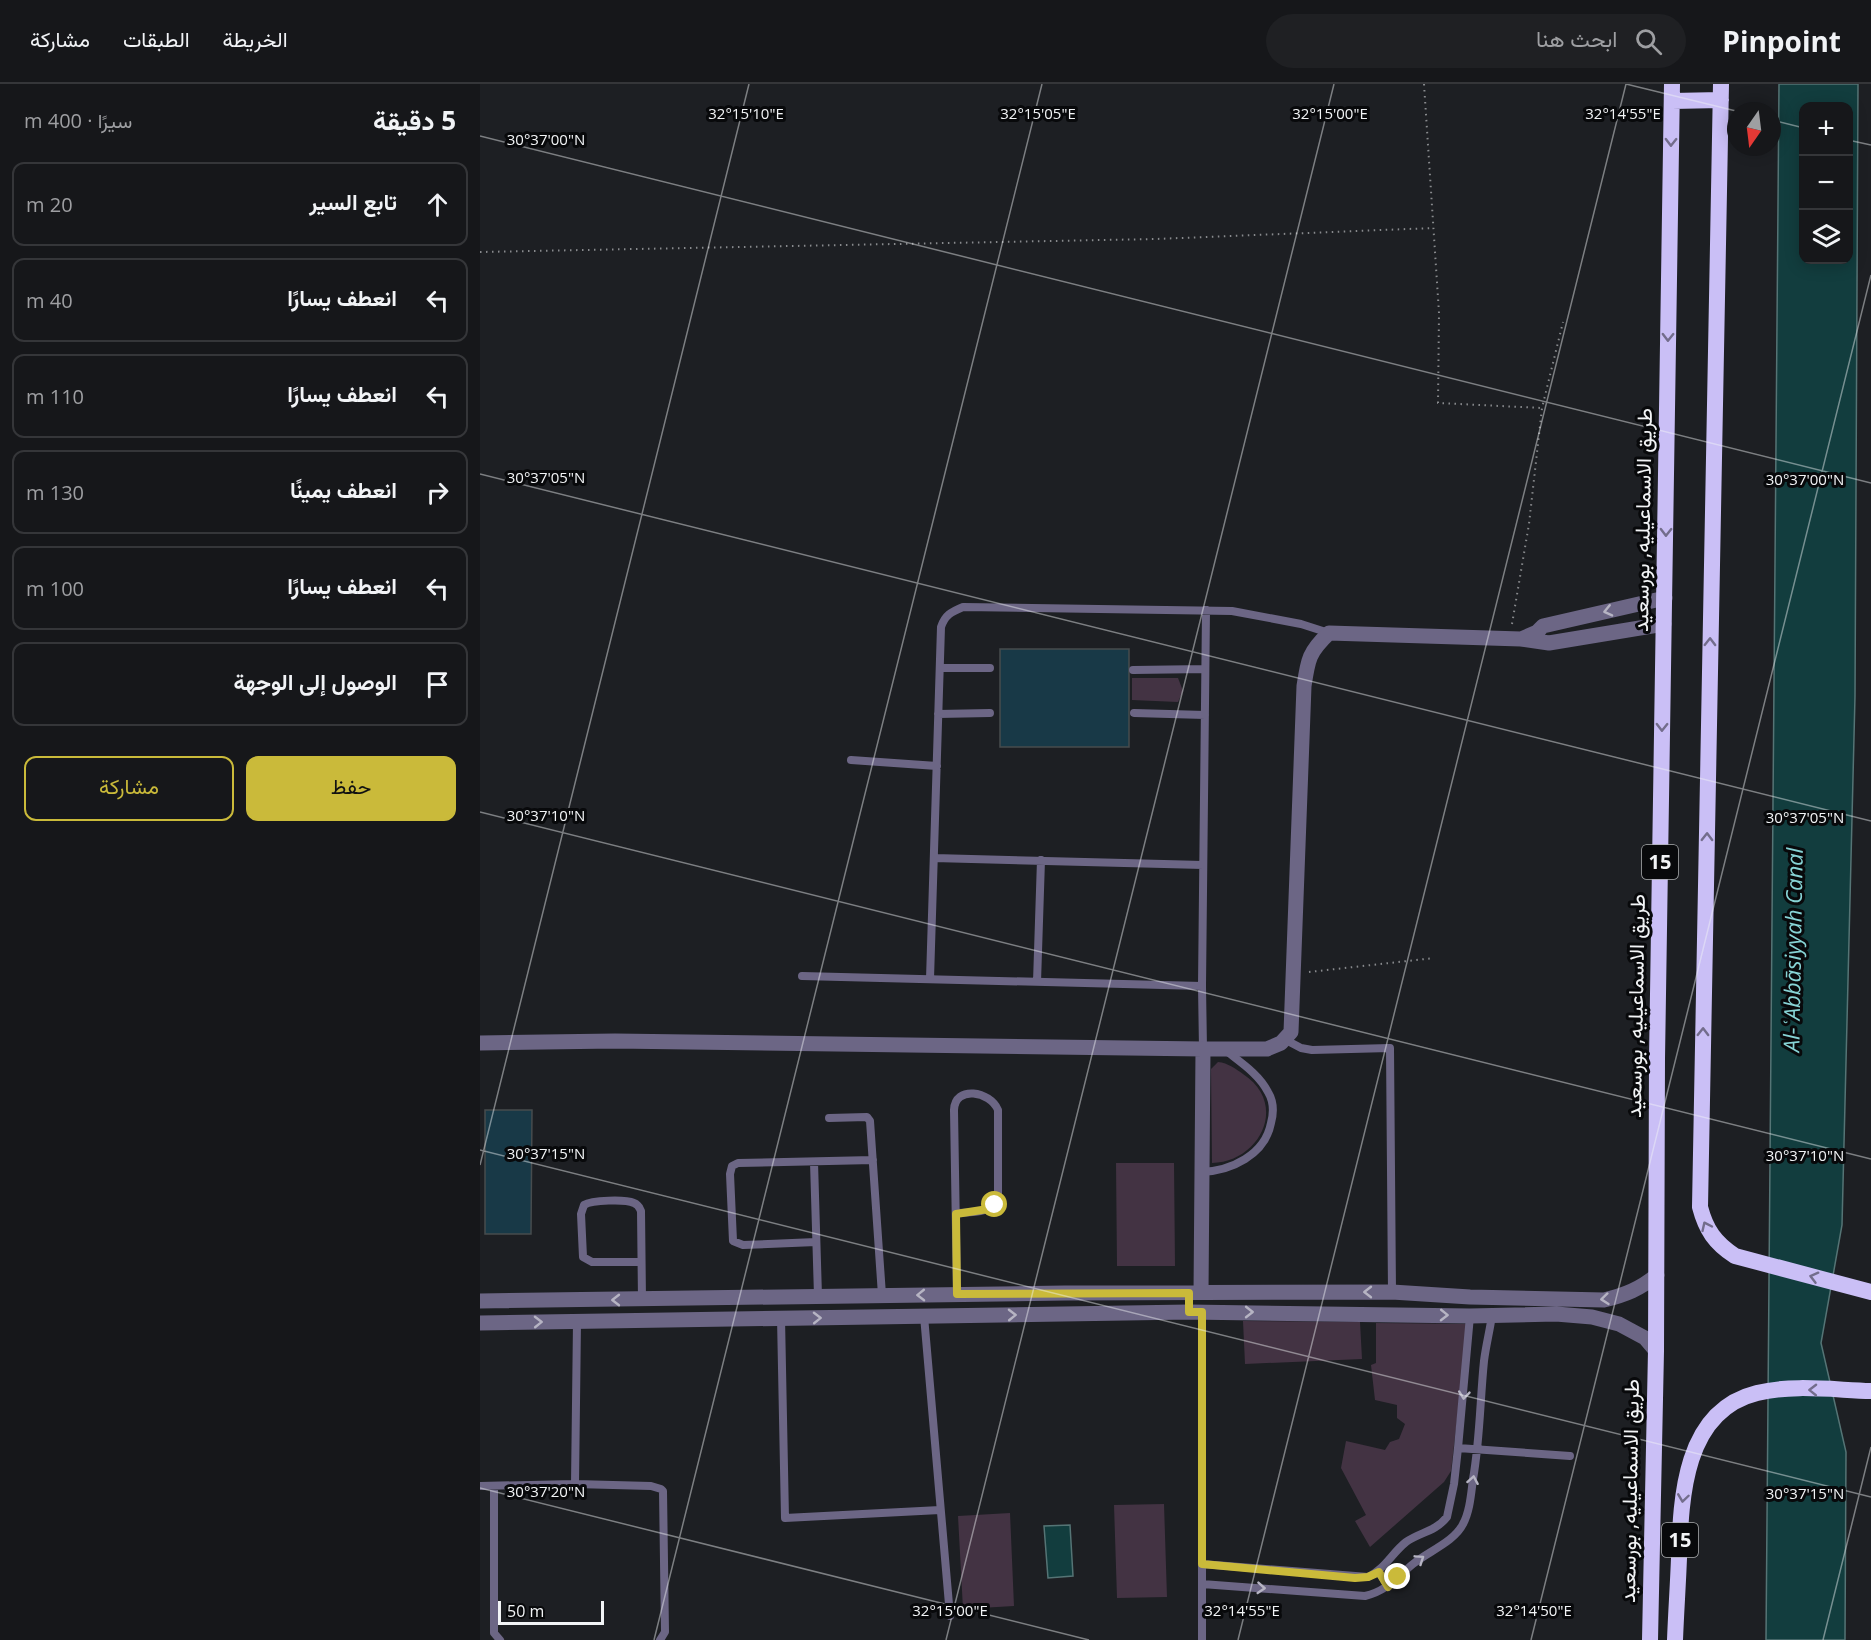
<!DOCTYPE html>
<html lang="ar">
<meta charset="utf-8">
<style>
:root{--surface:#16171a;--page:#1f2023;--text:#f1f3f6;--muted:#9e9fa2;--line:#353639;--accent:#caba3a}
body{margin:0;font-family:"Open Sans",Vazirmatn,sans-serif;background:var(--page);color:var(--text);direction:rtl}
.controls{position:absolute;right:18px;top:18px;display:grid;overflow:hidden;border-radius:12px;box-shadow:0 3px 15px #0003}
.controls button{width:54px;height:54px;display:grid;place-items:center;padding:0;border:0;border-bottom:2px solid var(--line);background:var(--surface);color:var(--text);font:30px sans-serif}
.compass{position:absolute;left:1247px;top:18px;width:54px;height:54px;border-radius:50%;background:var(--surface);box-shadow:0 3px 15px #0003;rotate:194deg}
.scale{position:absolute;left:18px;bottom:15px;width:106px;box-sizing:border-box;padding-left:6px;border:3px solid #f2f4f6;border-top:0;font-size:16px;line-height:21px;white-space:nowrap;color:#f2f4f6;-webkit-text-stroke:4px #08090b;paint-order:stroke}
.stop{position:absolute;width:18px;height:18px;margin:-14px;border:4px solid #caba3a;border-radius:50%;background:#fff}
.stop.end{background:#caba3a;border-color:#fff;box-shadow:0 2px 6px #0008}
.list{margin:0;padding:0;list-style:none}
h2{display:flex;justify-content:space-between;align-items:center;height:78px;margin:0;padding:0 24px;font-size:26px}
h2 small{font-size:20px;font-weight:400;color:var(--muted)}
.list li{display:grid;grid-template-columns:39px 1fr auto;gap:18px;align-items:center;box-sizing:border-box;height:84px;margin:0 12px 12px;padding:0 12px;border:2px solid var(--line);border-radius:12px}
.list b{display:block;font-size:22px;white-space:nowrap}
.list em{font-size:20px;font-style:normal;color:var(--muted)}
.actions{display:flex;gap:12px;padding:18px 24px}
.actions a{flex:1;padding:14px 0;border:2px solid var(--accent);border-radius:12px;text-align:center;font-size:21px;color:var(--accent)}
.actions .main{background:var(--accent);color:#111}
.icon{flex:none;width:33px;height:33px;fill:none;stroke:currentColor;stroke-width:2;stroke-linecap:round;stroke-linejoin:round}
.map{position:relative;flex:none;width:1391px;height:1556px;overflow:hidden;direction:ltr}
header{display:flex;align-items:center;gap:36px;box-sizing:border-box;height:84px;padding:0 30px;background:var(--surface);border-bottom:2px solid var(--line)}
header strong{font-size:28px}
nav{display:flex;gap:33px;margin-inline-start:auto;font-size:21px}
.search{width:420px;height:54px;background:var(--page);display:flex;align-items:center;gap:15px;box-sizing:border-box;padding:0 21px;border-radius:33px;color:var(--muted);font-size:22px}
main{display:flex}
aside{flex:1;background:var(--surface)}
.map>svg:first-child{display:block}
</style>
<header>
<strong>Pinpoint</strong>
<div class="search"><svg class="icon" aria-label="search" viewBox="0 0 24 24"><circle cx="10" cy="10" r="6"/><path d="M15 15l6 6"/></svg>ابحث هنا</div>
<nav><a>الخريطة</a><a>الطبقات</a><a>مشاركة</a></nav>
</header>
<main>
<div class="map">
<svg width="1391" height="1556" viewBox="0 0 1391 1556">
<rect width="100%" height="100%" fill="#1d1f23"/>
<path fill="#433343" d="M652 594H698L703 607 698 618 652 616Z
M738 978C748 979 756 985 763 990 809 1020 780 1078 732 1079L731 985Z
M636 1079H694L695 1182H637Z
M763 1237 880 1238 882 1275 765 1280Z
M896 1239 988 1240 971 1387 964 1398 890 1463 875 1437 886 1431 861 1384 866 1357 905 1366 910 1358 919 1355 925 1340 917 1334V1321L895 1316 891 1281 896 1279Z
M684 1420 687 1513 637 1514 634 1421Z
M530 1429 534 1522 483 1525 478 1432Z"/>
<path fill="#123d3e" stroke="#557475" stroke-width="1.5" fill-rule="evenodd" d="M1299 0H1378L1375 612 1362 1141 1341 1259 1366 1368 1365 1556H1286ZM1324 22H1368V176H1324Z
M590 1441 593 1492 568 1494 564 1442Z"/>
<path fill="#183947" stroke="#474c4e" stroke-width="1.5" d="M520 565H649V663H520Z
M5 1026H52L51 1150H5Z"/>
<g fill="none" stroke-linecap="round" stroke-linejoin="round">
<path stroke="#888a8d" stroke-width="2" stroke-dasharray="1.5 4.5" stroke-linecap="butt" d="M944 0 959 229 958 319 1062 324
M0 168 675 155 953 144
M1032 540 1049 440 1062 324 1083 238
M829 888 954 874"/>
<path stroke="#6c6685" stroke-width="8" d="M460 584H510
M653 586 725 585
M654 629 725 631
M458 630 510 629
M371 676 457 682
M454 774 723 781
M322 892 722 902
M450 895 461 543C465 531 471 528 483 523L752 527 821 540 849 549
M557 898 561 776
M804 955 821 964 832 966 910 964 912 1208
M723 965 722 902 726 526
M349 1034 387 1033 390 1037 402 1211
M334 1078 338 1212
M721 1088C751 1087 785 1071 791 1039 794 1028 794 1018 788 1008 779 990 760 978 745 966
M476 1129C490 1128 513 1130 518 1114V1026C510 1007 475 1001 474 1026L477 1210
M336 1158 263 1161 253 1157 250 1090 252 1082 258 1079 393 1076
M161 1178H112L103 1173 101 1130 104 1121C112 1116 145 1115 154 1119 159 1121 159 1123 161 1127L162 1216
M722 1228V1556
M444 1232 470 1532
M301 1234 305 1434 460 1426
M978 1364 1090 1372
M95 1400 171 1402 181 1405 183 1407 185 1548 180 1556
M0 1402 95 1400 97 1238
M14 1402V1549L20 1556
M722 1480 888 1493C905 1485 912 1469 926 1458 940 1448 955 1448 967 1433L974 1400 978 1364 990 1232
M899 1488 908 1503
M722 1500 885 1512C907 1507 917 1493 933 1480 949 1467 974 1458 983 1440 990 1427 991 1410 993 1395 1000 1356 1000 1316 1004 1277 1006 1261 1010 1246 1012 1231"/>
<path stroke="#6c6685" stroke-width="15" d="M1041 555 1057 548 1063 542 1185 514
M0 959 135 957 723 965
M721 1209 723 965H787L801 959 811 948 824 602C828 575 829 568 849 549L1041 555 1069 559 1184 540
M0 1217 585 1209 912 1208 990 1213 1124 1216C1145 1211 1160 1205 1177 1191
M0 1239 709 1228 990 1232 1076 1230 1112 1233 1139 1240 1165 1254 1176 1267"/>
<path stroke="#cabff6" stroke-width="16" d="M1241 0 1220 1123C1226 1146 1235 1159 1255 1172L1391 1208
M1192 17 1241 16
M1170 1556 1176 1267 1177 975 1192 0
M1195 1556C1196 1529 1198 1501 1199 1474 1201 1413 1204 1327 1277 1309 1313 1300 1354 1306 1391 1307"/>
</g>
<defs><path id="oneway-chevron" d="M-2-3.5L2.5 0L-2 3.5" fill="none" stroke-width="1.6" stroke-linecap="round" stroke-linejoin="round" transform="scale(1.5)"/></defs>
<g stroke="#736d8c">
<use href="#oneway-chevron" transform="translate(1191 58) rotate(91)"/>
<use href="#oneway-chevron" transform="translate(1188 253) rotate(91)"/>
<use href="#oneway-chevron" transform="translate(1186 448) rotate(91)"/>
<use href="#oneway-chevron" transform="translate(1230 558) rotate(-89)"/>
<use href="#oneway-chevron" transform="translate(1182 643) rotate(91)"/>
<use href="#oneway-chevron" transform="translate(1227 753) rotate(-89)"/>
<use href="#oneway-chevron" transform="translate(1223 948) rotate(-89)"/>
<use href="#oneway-chevron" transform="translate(1226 1142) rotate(-115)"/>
<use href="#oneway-chevron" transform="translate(1334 1193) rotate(-165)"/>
<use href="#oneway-chevron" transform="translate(1333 1306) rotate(-179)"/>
<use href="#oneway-chevron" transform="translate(1203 1414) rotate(98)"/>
</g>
<g stroke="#b6b4c3">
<use href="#oneway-chevron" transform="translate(1128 527) rotate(167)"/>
<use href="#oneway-chevron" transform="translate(888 1208) rotate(180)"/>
<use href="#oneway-chevron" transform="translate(441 1211) rotate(179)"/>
<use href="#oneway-chevron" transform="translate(1125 1215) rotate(174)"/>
<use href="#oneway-chevron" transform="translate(136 1216) rotate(180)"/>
<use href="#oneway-chevron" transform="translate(769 1228)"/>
<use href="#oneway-chevron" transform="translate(532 1231) rotate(-1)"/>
<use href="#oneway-chevron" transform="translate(964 1231) rotate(1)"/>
<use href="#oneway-chevron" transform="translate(337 1234) rotate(-1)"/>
<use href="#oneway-chevron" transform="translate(58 1238) rotate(-1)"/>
<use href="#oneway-chevron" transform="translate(984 1311) rotate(96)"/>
<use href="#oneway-chevron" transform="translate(993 1396) rotate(-80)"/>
<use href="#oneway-chevron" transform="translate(940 1475) rotate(-34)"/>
<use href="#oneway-chevron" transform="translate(781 1504) rotate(4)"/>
</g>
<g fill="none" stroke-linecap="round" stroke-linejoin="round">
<path stroke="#caba3a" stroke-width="8" d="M515 1121 508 1125 476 1130 477 1210 709 1209V1228H722V1480L875 1494 888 1493 899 1488 908 1503 918 1493"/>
</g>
<path fill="none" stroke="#f2f4f6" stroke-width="1.5" stroke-opacity="0.45" d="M1146 0 1256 27M1292 36 1324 44M0 52 1391 399M1368 56 1391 61M0 390 1391 737M0 728 1391 1075M0 1066 1391 1413M0 1081 269 0M0 1404 609 1556M174 1556 562 0M466 1556 854 0M758 1556 1146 0M1051 1556 1391 191M1343 1556 1391 1363"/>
<g text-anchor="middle" stroke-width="6" stroke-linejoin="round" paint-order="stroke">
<g fill="#08090b" stroke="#acaeb0" stroke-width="1.5">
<rect x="1162" y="761" width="36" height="34" rx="4.5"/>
<rect x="1182" y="1439" width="36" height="34" rx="4.5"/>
</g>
<g font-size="20" font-weight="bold" fill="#f2f4f6">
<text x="1180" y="785">15</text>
<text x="1200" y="1463">15</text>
</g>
<g font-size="21" fill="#f2f4f6" stroke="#08090b">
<text transform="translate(1163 436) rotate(-89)" y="7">طريق الاسماعيليه, بورسعيد</text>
<text transform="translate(1156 922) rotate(-89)" y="7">طريق الاسماعيليه, بورسعيد</text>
<text transform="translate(1150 1407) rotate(-89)" y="7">طريق الاسماعيليه, بورسعيد</text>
</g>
<g font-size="22" font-style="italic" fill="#87d4d6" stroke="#08090b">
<text transform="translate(1313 866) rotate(-89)" y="8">Al-ʿAbbāsiyyah Canal</text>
</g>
</g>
<g font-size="15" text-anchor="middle" fill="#f2f4f6" stroke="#08090b" stroke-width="6" stroke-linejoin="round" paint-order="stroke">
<text x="266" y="35">32°15'10"E</text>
<text x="558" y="35">32°15'05"E</text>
<text x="850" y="35">32°15'00"E</text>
<text x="1143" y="35">32°14'55"E</text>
<text x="66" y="61">30°37'00"N</text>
<text x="66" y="399">30°37'05"N</text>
<text x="1325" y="401">30°37'00"N</text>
<text x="66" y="737">30°37'10"N</text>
<text x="1325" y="739">30°37'05"N</text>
<text x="66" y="1075">30°37'15"N</text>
<text x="1325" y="1077">30°37'10"N</text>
<text x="66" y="1413">30°37'20"N</text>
<text x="1325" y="1415">30°37'15"N</text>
<text x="470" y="1532">32°15'00"E</text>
<text x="762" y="1532">32°14'55"E</text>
<text x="1054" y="1532">32°14'50"E</text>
</g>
</svg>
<div class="controls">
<button>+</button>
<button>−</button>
<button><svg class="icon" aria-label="layers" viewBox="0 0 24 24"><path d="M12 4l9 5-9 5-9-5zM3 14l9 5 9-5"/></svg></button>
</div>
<svg class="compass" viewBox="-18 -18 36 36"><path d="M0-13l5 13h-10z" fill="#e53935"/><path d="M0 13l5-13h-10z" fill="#9e9fa2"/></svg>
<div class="scale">50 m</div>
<div class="stop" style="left:515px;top:1121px"></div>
<div class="stop end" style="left:918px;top:1493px"></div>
</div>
<aside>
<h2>5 دقيقة<small>سيرًا · 400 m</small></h2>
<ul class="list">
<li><svg class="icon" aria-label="ahead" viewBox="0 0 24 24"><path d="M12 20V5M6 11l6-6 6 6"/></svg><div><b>تابع السير</b></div><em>20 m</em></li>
<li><svg class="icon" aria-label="left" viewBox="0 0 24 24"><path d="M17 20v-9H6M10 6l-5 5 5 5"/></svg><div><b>انعطف يسارًا</b></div><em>40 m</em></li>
<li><svg class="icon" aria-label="left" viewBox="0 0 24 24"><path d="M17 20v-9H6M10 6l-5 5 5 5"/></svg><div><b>انعطف يسارًا</b></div><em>110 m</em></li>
<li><svg class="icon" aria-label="right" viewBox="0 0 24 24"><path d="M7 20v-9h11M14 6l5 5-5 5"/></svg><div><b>انعطف يمينًا</b></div><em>130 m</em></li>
<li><svg class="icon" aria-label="left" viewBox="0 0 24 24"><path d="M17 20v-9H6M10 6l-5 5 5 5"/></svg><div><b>انعطف يسارًا</b></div><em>100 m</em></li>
<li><svg class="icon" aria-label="arrive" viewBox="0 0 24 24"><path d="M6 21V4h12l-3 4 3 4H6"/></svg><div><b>الوصول إلى الوجهة</b></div></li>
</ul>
<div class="actions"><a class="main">حفظ</a><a>مشاركة</a></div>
</aside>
</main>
